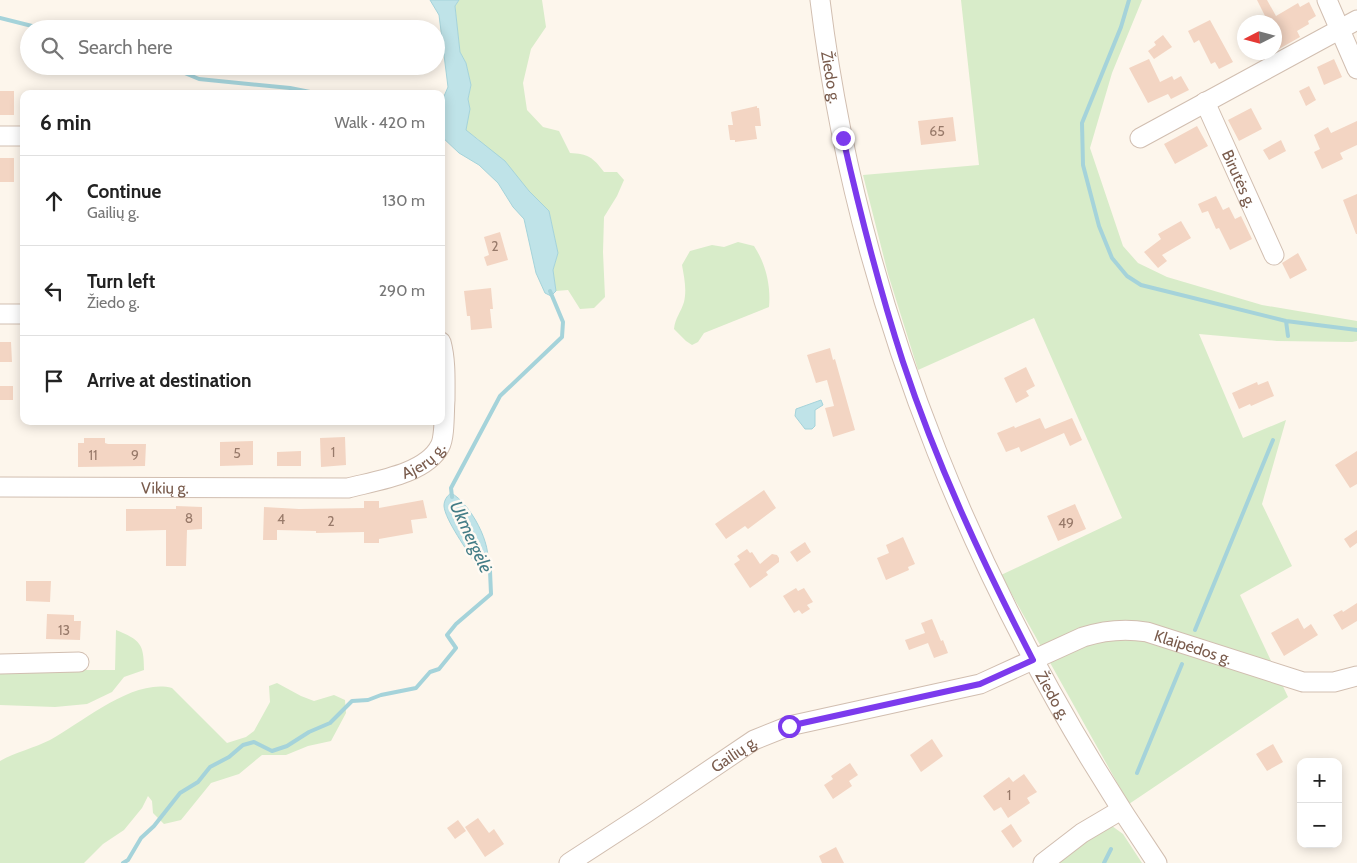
<!DOCTYPE html>
<meta charset="utf-8">
<style>
:root{--surface:#fff;--page:#f6f6f6;--text:#222;--muted:#767676;--line:#e0e0e0}
body{margin:0;font-family:Cabin,sans-serif;background:var(--page);color:var(--text)}
.controls{position:absolute;right:15px;bottom:15px;display:grid;overflow:hidden;border-radius:10px;box-shadow:0 2px 12px #0003}
.controls button{width:45px;height:45px;display:grid;place-items:center;padding:0;border:0;border-bottom:1px solid var(--line);background:var(--surface);color:var(--text);font:25px sans-serif}
.compass{position:absolute;left:1237px;top:15px;width:45px;height:45px;border-radius:50%;background:var(--surface);box-shadow:0 2px 12px #0003;rotate:264deg}
.stop{position:absolute;width:15px;height:15px;margin:-11px;border:4px solid #7c3aed;border-radius:50%;background:#fff}
.stop.end{background:#7c3aed;border-color:#fff;box-shadow:0 1px 5px #0008}
.list{margin:0;padding:0;list-style:none}
h2{display:flex;justify-content:space-between;align-items:center;height:65px;margin:0;padding:0 20px;font-size:21px}
h2 small{font-size:16px;font-weight:400;color:var(--muted)}
.list li{display:grid;grid-template-columns:32px 1fr auto;gap:15px;align-items:center;box-sizing:border-box;height:90px;padding:0 20px;border-top:1px solid var(--line)}
.list b{display:block;font-size:19px;white-space:nowrap}
.list p{margin:0;font-size:16px;white-space:nowrap;color:var(--muted)}
.list em{font-size:16px;font-style:normal;color:var(--muted)}
.icon{flex:none;width:28px;height:28px;fill:none;stroke:currentColor;stroke-width:2;stroke-linecap:round;stroke-linejoin:round}
.map{position:relative;flex:none;width:1357px;height:863px;overflow:hidden}
.search{position:absolute;background:var(--surface);box-shadow:0 2px 12px #0003;left:20px;top:20px;width:425px;height:55px;display:flex;align-items:center;gap:12px;box-sizing:border-box;padding:0 18px;border-radius:28px;color:var(--muted);font-size:19px}
.panel{position:absolute;background:var(--surface);box-shadow:0 2px 12px #0003;left:20px;top:90px;width:425px;height:335px;border-radius:10px}
.map>svg:first-child{display:block}
</style>
<div class="map">
<svg width="1357" height="863" viewBox="0 0 1357 863">
<rect width="100%" height="100%" fill="#fdf6ec"/>
<path fill="#d8ecc9" d="M459 0H542L546 27 531 49 523 83 527 110 543 127 559 131 570 153C588 154 593 157 604 172H617L624 180 617 196 604 217 603 252 605 297 594 308 580 309 568 290 556 291 553 270 558 253 549 211 478 139 465 130 470 109 468 99 471 85 466 63 460 52 455 6Z
M961 0H1142L1112 73 1090 148 1123 246 1138 263 1167 277 1262 305 1357 321V341L1352 342 1277 341 1199 334 1243 438 1286 420 1262 504 1292 566 1240 595 1288 697 1129 804 1001 575 1122 518 1034 318 918 370 888 274 863 175 979 165Z
M738 242 754 246C766 264 771 286 769 307L704 333 698 342 692 345 686 341 674 329C675 318 681 312 684 302 687 289 684 277 682 265L690 251 712 245 724 247Z
M116 630C140 640 144 643 144 670L124 677 112 692 87 704 55 707 0 705V670H115Z
M277 683 301 696 314 701 334 695 345 700 346 713 331 741 308 746 286 755H262L239 774 211 783 181 820 164 824 153 813 152 801 148 796 142 808 124 830 103 844 84 863H0V761C16 752 34 748 50 740 83 722 133 678 172 688L227 743 246 737 254 731 270 702 269 686Z
M1112 826 1123 834 1142 863H1050L1085 837Z"/>
<path fill="#bfe3e8" stroke="#a5d3da" d="M430 0H459L455 6 460 52 466 63 471 85 468 99 470 109 466 130 505 161 529 191 549 211 558 253 553 270 556 291 551 296 545 293 536 273 524 219 513 207 498 183 479 165 459 153 441 136V115L444 110 441 103 448 87 439 15Z
M821 400 823 405 815 410V426L812 429H805L795 416 796 409Z
M451 493C470 503 493 545 487 566L476 565C468 551 445 520 444 506 444 500 447 496 451 493Z"/>
<g fill="none" stroke-linecap="round" stroke-linejoin="round">
<path stroke="#a5d3da" stroke-width="4" d="M1129 0 1121 27 1082 123 1083 165 1099 226 1112 258 1127 276 1141 285 1286 321 1357 330
M0 18 44 29
M168 66 199 79 290 88 320 94
M1286 321 1288 336
M452 497 451 488 500 396 562 337 563 322 550 291
M1195 630 1273 440
M1137 773 1182 664
M123 863 128 860 141 838 154 826 180 793 198 782 210 767 229 757 243 745 254 742 272 751 287 746 309 732 330 723 352 701 368 700 381 695 416 688 430 672 439 669 456 648 447 635 456 624 491 594 490 571 485 563
M1104 863 1111 849"/>
</g>
<path fill="#f3d5c3" d="M1257 0H1267L1276 16 1298 3 1300 7 1309 2 1316 16 1308 21 1309 24 1297 31 1300 37 1279 49 1274 40V22H1252L1265 16Z
M1210 20 1233 62 1219 69 1215 62 1211 64 1199 40 1194 43 1188 31Z
M1163 35 1172 47 1154 59 1148 51 1156 45 1154 42Z
M1149 59 1160 82 1172 76 1174 80 1181 76 1189 90 1171 99 1168 94 1148 103 1129 68Z
M1334 59 1342 77 1324 85 1317 67Z
M1309 86 1316 100 1306 106 1299 91Z
M0 91H14V115H0Z
M757 106V108H759L761 126H755L757 139 735 142V140H730L728 125H733L731 112Z
M1251 108 1262 129 1239 141 1228 120Z
M953 117 956 141 921 145 918 121Z
M1357 121V145L1340 153 1343 159 1322 169 1314 152 1320 149 1314 135 1328 127 1331 133Z
M1197 126 1208 146 1175 164 1164 144Z
M1281 140 1286 151 1269 160 1263 150Z
M0 158H14V182H0Z
M1357 194V234H1356L1343 200Z
M1216 196 1223 210 1229 207 1235 219 1241 216 1252 239 1230 250 1219 228 1216 229 1208 211 1202 213 1198 204Z
M1181 221 1191 238 1162 255 1167 261 1158 268 1144 252 1161 239 1158 234Z
M500 232 508 260 487 266 484 257 489 255 484 237Z
M1298 253 1307 270 1290 279 1282 263Z
M491 288 493 309H490L492 328 471 330 470 316H467L464 291Z
M0 342H11L12 362H0Z
M830 348 833 360 835 359 855 430 833 437 825 408 834 406 827 380 816 383 807 355Z
M1026 367 1035 386 1026 391 1029 396 1016 403 1004 378Z
M1268 381 1274 396 1251 406 1250 404 1239 409 1232 393 1257 382 1258 385Z
M0 386H13V400H0Z
M1040 418 1045 429 1072 418 1082 440 1070 446 1064 433 1021 452 1019 447 1006 452 997 433 1014 426 1015 428Z
M345 437 346 465 321 467 320 438Z
M84 438H105V443L108 444H146L145 466 78 467V443H84Z
M253 441V465L220 466V442Z
M301 451V466H277V452Z
M1357 451V484L1350 488 1335 465Z
M764 490 776 508 748 529 745 526 726 539 715 524Z
M423 500 427 518 411 520 413 533 379 539V543H364V532L316 533V531L277 530V540H263L264 507 299 509 364 508V501H379V508Z
M1075 504 1086 529 1058 541 1047 516Z
M176 506 202 507V529L187 530 186 566H166V530L126 531V509H176Z
M1357 530V543L1350 548 1344 539Z
M903 537 915 564 908 567 909 570 886 580 877 558 889 553 886 545Z
M805 542 811 552 797 562 790 552Z
M747 549 750 553 752 552 760 564 772 554 777 555 779 558V562L766 572 768 575 750 588 734 564 740 560 737 556Z
M26 581H51L50 602 26 601Z
M796 588 798 591 804 588 813 602 807 605 810 609 802 614 799 610 794 613 783 596Z
M1357 603V621L1342 630 1333 615 1342 610 1343 612Z
M47 614 74 615V621H81L80 640 46 639Z
M1298 618 1304 629 1311 624 1318 635 1284 656 1271 633Z
M932 619 941 641 943 640 948 653 934 658 928 643 909 650 905 640 925 633 921 623Z
M932 739 943 756 921 772 910 755Z
M1273 744 1283 762 1267 771 1256 754Z
M850 763 858 775 849 781 852 786 833 799 824 785 833 779 831 776Z
M1024 774 1037 792 1027 798 1030 803 1008 818 1001 807 994 811 983 796 1009 777 1013 782Z
M478 818 489 833 494 829 504 844 485 857 465 827Z
M458 820 466 831 455 839 447 828Z
M1011 824 1022 841 1013 848 1001 831Z
M836 847 844 863H822L819 856Z"/>
<g fill="none" stroke-linecap="round" stroke-linejoin="round">
<g stroke="#d1beb0" stroke-width="21">
<g id="minor">
<path id="s1" d="M820 0C858 311 981 605 1157 863"/>
<path d="M1327 0 1357 69"/>
<path id="s2" d="M1205 102 1274 255"/>
<path d="M0 136H24"/>
<path d="M1140 138 1357 20"/>
<path d="M0 314H24"/>
<path id="s3" d="M0 487 348 488C375 481 426 474 440 446 445 437 444 411 445 400 445 381 446 360 441 342"/>
<path d="M0 664 79 662"/>
<path id="s4" d="M569 863 646 813 754 740 789 726 980 684 1083 637C1105 630 1124 628 1147 632L1303 682H1334L1357 676"/>
<path d="M1043 863 1082 833 1121 810"/>
</g>
</g>
<use href="#minor" stroke="#fff" stroke-width="19"/>
</g>
<g fill="none" stroke-linecap="round" stroke-linejoin="round">
<path stroke="#7c3aed" stroke-width="6" d="M789 726 980 684 1033 660C983 563 937 465 903 362 879 288 860 213 843 138"/>
</g>
<g text-anchor="middle" stroke-width="5" stroke-linejoin="round" paint-order="stroke">
<g font-size="14" fill="#987a6a">
<text x="937" y="136">65</text>
<text x="495" y="251">2</text>
<text x="333" y="457">1</text>
<text x="237" y="458">5</text>
<text x="93" y="460">11</text>
<text x="135" y="460">9</text>
<text x="189" y="523">8</text>
<text x="281" y="524">4</text>
<text x="331" y="526">2</text>
<text x="1066" y="528">49</text>
<text x="64" y="635">13</text>
<text x="1009" y="800">1</text>
</g>
<g font-size="16" fill="#7a5c4d" stroke="#fffaf3">
<text dy="6" stroke="none"><textPath href="#s1" startOffset="78">Žiedo g.</textPath></text>
<text dy="6" stroke="none"><textPath href="#s2" startOffset="84">Birutės g.</textPath></text>
<text dy="6" stroke="none"><textPath href="#s3" startOffset="429">Ajerų g.</textPath></text>
<text dy="6" stroke="none"><textPath href="#s3" startOffset="165">Vikių g.</textPath></text>
<text dy="6" stroke="none"><textPath href="#s4" startOffset="682">Klaipėdos g.</textPath></text>
<text dy="6" stroke="none"><textPath href="#s1" startOffset="738">Žiedo g.</textPath></text>
<text dy="6" stroke="none"><textPath href="#s4" startOffset="198">Gailių g.</textPath></text>
</g>
<g font-size="18" font-style="italic" fill="#437c86" stroke="#fffaf3">
<text transform="translate(471 537) rotate(65)" y="6">Ukmergėlė</text>
</g>
</g>
</svg>
<div class="controls">
<button>+</button>
<button>−</button>
</div>
<svg class="compass" viewBox="-18 -18 36 36"><path d="M0-13l5 13h-10z" fill="#e53935"/><path d="M0 13l5-13h-10z" fill="#767676"/></svg>
<div class="stop" style="left:789px;top:726px"></div>
<div class="stop end" style="left:843px;top:138px"></div>
<div class="search"><svg class="icon" aria-label="search" viewBox="0 0 24 24"><circle cx="10" cy="10" r="6"/><path d="M15 15l6 6"/></svg>Search here</div>
<section class="panel">
<h2>6 min<small>Walk · 420 m</small></h2>
<ul class="list">
<li><svg class="icon" aria-label="ahead" viewBox="0 0 24 24"><path d="M12 20V5M6 11l6-6 6 6"/></svg><div><b>Continue</b><p>Gailių g.</p></div><em>130 m</em></li>
<li><svg class="icon" aria-label="left" viewBox="0 0 24 24"><path d="M17 20v-9H6M10 6l-5 5 5 5"/></svg><div><b>Turn left</b><p>Žiedo g.</p></div><em>290 m</em></li>
<li><svg class="icon" aria-label="arrive" viewBox="0 0 24 24"><path d="M6 21V4h12l-3 4 3 4H6"/></svg><div><b>Arrive at destination</b></div></li>
</ul>
</section>
</div>
